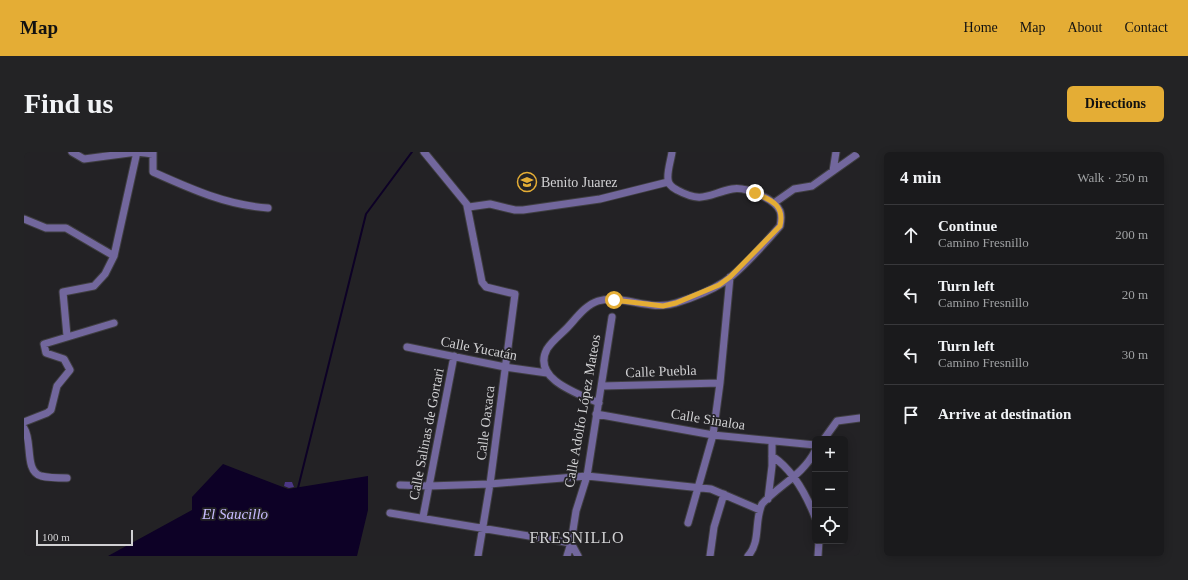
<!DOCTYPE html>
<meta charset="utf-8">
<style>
:root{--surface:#1a1a1c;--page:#232325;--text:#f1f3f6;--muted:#9fa1a3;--line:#38383b;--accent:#e4ad35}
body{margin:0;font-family:Georgia,serif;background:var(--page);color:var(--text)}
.controls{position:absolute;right:12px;bottom:12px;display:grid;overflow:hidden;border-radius:6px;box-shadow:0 2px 10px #0003}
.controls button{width:36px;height:36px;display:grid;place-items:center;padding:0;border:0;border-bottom:1px solid var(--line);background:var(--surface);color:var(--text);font:20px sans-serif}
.scale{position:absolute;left:12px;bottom:10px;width:97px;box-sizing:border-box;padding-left:4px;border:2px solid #d1d1d3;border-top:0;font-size:11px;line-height:14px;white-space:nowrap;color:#d1d1d3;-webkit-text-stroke:3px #232225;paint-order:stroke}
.stop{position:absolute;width:12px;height:12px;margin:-9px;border:3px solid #e4ad35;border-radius:50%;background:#fff}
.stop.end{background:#e4ad35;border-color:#fff;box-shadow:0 1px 4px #0008}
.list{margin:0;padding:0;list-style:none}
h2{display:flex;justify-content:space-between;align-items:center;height:52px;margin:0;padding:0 16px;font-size:17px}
h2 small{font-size:13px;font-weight:400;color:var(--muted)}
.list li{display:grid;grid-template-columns:26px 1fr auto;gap:12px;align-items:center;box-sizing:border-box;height:60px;padding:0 16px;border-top:1px solid var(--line)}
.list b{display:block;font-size:15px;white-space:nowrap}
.list p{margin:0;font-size:13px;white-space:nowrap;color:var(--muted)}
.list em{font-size:13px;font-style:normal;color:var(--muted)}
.icon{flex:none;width:22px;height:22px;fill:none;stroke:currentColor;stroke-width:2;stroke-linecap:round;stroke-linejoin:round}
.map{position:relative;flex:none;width:836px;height:404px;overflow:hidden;border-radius:6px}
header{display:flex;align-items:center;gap:24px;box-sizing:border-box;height:56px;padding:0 20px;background:var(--accent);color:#111}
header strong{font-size:19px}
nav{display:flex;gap:22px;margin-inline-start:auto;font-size:14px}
.intro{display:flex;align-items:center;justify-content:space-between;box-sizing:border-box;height:96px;padding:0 24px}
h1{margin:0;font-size:28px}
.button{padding:10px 18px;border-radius:6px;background:var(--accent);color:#111;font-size:14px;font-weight:700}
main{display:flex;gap:24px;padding:0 24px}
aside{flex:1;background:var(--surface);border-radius:6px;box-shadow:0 2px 10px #0003}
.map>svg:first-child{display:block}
</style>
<header>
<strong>Map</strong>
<nav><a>Home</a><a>Map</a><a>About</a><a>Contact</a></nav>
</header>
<div class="intro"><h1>Find us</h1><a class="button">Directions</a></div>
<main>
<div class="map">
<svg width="836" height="404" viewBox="0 0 836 404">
<rect width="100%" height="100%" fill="#232225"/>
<path fill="#0d0126" d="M199 312 264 337 344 324V358L333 404H84L168 358V345Z"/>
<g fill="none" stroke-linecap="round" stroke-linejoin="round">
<path stroke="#0d0126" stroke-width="2" d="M274 336 342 62 388 0"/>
</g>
<path fill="#4c3785" d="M261 330H268L270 335 265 336 260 334Z"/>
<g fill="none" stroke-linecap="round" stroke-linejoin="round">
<g stroke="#3f3e41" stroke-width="9">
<path id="minor" d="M48 0 60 7 113 0 129 2
M129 0V20C167 37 202 53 244 56
M400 0 445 55 466 52 491 58H499L576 47 644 30
M809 19 812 0
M750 51 770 37 788 34 836 0
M443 54 458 130 462 135 491 142 466 332 454 404
M0 67 22 76H42L90 104
M43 184 39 140 70 134 81 122 90 104 113 0
M383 195 481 215 523 221
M578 234 696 231
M575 251C555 242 507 227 523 197 528 189 536 183 542 177 551 168 561 153 574 149 599 142 626 160 652 151 668 146 686 139 700 130 715 120 743 89 756 74 757 69 758 64 756 59 751 47 721 34 708 37 684 42 679 52 653 38 649 36 644 33 644 27 643 19 647 8 648 0
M572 262 689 283 791 293
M0 270 23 261 27 258 33 234 46 218 40 207 22 201 20 192 90 171
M0 276C9 289 0 319 17 324 25 326 34 326 43 326
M800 287 813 269 836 266
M748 304C769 318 782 342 791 365
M376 333 405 334 466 332 563 324 687 337 736 358
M744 347 748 314V289
M366 361 547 391 554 404
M399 365 430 204
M664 371 689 283 696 231 706 125
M543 404 547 391 552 359 563 324 588 165
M686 404 690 375 700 342
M724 404C737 390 730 369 738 352 755 333 779 323 791 299
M794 404 795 389"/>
</g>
<use href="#minor" stroke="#72679d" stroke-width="7"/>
</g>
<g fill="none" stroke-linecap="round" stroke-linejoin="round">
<path stroke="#e4ad35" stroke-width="5" d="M590 148 639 154 652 151 695 133 706 125 756 74C761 53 747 48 731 41"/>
</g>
<defs>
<g id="school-ring" transform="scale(1)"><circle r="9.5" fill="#232225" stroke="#e4ad35" stroke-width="1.5"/><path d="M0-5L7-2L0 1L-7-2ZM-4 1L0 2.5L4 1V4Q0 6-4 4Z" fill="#e4ad35"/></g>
</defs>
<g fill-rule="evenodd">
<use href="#school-ring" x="503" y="30"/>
</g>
<g text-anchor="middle" stroke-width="3.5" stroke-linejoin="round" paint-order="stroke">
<g font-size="14" fill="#d1d1d3" stroke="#232225" text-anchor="start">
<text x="517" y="35">Benito Juarez</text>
</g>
<g font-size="14" fill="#d1d1d3" stroke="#232225">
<text transform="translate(455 196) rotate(11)" y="5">Calle Yucatán</text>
<text transform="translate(637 219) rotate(-2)" y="5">Calle Puebla</text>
<text transform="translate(558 259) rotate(-80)" y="5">Calle Adolfo López Mateos</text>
<text transform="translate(684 267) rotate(9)" y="5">Calle Sinaloa</text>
<text transform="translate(461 271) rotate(-83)" y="5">Calle Oaxaca</text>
<text transform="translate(402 282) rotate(-79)" y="5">Calle Salinas de Gortari</text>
</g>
<g font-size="15" font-style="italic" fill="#c7bbfe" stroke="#232225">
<text x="211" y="367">El Saucillo</text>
</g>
<g font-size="16" letter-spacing="1" fill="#d1d1d3" stroke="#232225">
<text x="553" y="391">FRESNILLO</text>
</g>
</g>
</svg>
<div class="controls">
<button>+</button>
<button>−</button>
<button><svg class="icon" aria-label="locate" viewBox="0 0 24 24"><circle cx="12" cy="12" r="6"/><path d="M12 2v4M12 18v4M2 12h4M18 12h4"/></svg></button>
</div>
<div class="scale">100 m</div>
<div class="stop" style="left:590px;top:148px"></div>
<div class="stop end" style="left:731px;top:41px"></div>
</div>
<aside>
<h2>4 min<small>Walk · 250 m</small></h2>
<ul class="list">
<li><svg class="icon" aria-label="ahead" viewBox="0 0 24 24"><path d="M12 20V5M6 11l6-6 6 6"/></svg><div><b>Continue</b><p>Camino Fresnillo</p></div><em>200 m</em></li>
<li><svg class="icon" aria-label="left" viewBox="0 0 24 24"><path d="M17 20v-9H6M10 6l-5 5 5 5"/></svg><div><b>Turn left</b><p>Camino Fresnillo</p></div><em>20 m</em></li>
<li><svg class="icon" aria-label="left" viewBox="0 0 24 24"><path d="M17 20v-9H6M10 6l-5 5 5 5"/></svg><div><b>Turn left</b><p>Camino Fresnillo</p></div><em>30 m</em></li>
<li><svg class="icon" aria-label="arrive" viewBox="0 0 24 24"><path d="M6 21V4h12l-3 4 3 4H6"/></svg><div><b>Arrive at destination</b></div></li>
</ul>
</aside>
</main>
